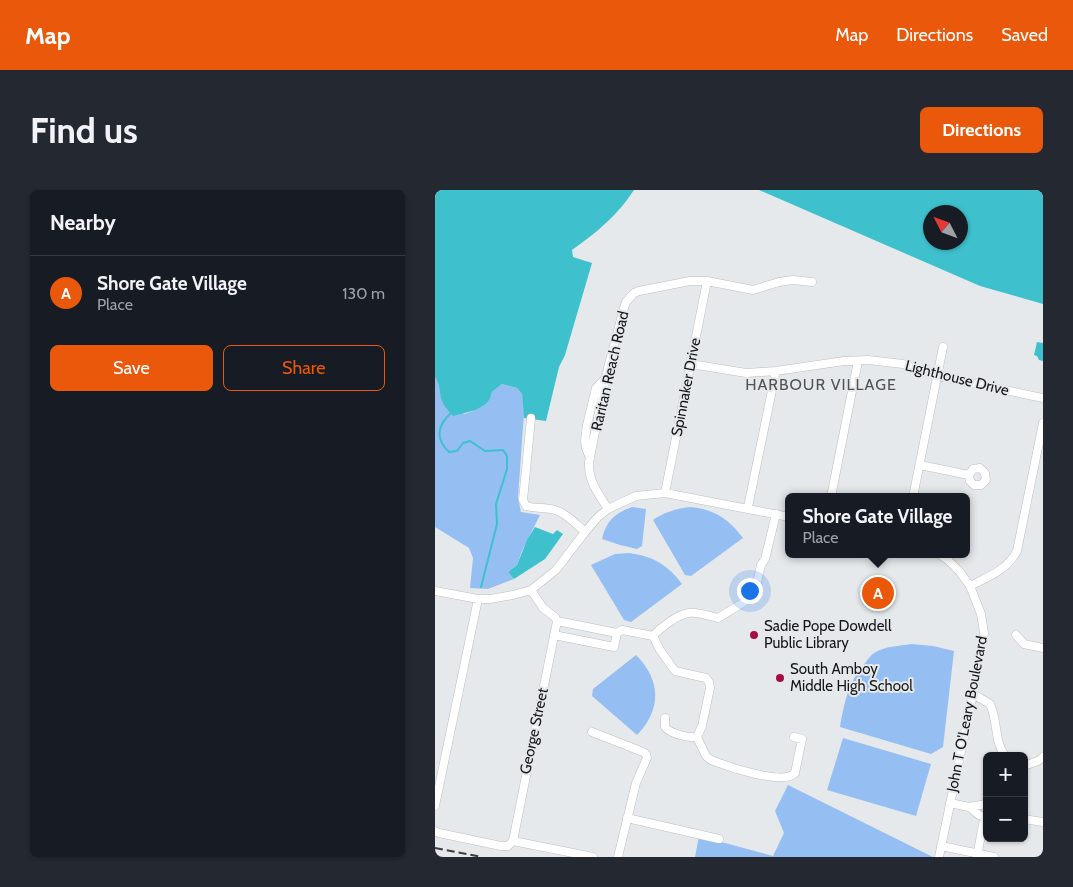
<!DOCTYPE html>
<meta charset="utf-8">
<style>
:root{--surface:#171b24;--page:#242831;--text:#f1f3f6;--muted:#9ea1a6;--line:#363941;--accent:#ea580c}
body{margin:0;font-family:Cabin,sans-serif;background:var(--page);color:var(--text)}
.controls{position:absolute;right:15px;bottom:15px;display:grid;overflow:hidden;border-radius:8px;box-shadow:0 1px 4px #0004}
.controls button{width:45px;height:45px;display:grid;place-items:center;padding:0;border:0;border-bottom:1px solid var(--line);background:var(--surface);color:var(--text);font:25px sans-serif}
.compass{position:absolute;left:488px;top:15px;width:45px;height:45px;border-radius:50%;background:var(--surface);box-shadow:0 1px 4px #0004;rotate:312deg}
.you{position:absolute;left:314px;top:400px;width:18px;height:18px;margin:-12px;border:4px solid #fff;border-radius:50%;background:#1a73e8;box-shadow:0 0 0 8px #1a73e833}
.badge{display:grid;place-items:center;width:32px;height:32px;border-radius:50%;background:var(--accent);color:#fff;font-size:16px;font-weight:700}
.pin{position:absolute;translate:-50% -50%;border:2px solid #fff;box-shadow:0 1px 5px #0006}
.popup{position:absolute;left:350px;top:303px;width:185px;height:65px;box-sizing:border-box;display:grid;place-content:center;border-radius:8px;background:var(--surface);filter:drop-shadow(0 1px 4px #0005);font-size:16px;white-space:nowrap;color:var(--muted)}
.popup b{font-size:19px;color:var(--text)}
.popup::after{content:'';position:absolute;left:50%;top:100%;margin-left:-10px;border:10px solid transparent;border-top-color:var(--surface)}
.list{margin:0;padding:0;list-style:none}
h2{display:flex;justify-content:space-between;align-items:center;height:65px;margin:0;padding:0 20px;font-size:21px}
h2 small{font-size:16px;font-weight:400;color:var(--muted)}
.list li{display:grid;grid-template-columns:32px 1fr auto;gap:15px;align-items:center;box-sizing:border-box;height:75px;padding:0 20px;border-top:1px solid var(--line)}
.list b{display:block;font-size:19px;white-space:nowrap}
.list p{margin:0;font-size:16px;white-space:nowrap;color:var(--muted)}
.list em{font-size:16px;font-style:normal;color:var(--muted)}
.actions{display:flex;gap:10px;padding:15px 20px}
.actions a{flex:1;padding:11px 0;border:1px solid var(--accent);border-radius:8px;text-align:center;font-size:18px;color:var(--accent)}
.actions .main{background:var(--accent);color:#fff}
.map{position:relative;flex:none;width:608px;height:667px;overflow:hidden;border-radius:8px}
header{display:flex;align-items:center;gap:30px;box-sizing:border-box;height:70px;padding:0 25px;background:var(--accent);color:#fff}
header strong{font-size:24px}
nav{display:flex;gap:28px;margin-inline-start:auto;font-size:18px}
.intro{display:flex;align-items:center;justify-content:space-between;box-sizing:border-box;height:120px;padding:0 30px}
h1{margin:0;font-size:35px}
.button{padding:12px 22px;border-radius:8px;background:var(--accent);color:#fff;font-size:18px;font-weight:700}
main{display:flex;gap:30px;padding:0 30px}
aside{flex:1;background:var(--surface);border-radius:8px;box-shadow:0 1px 4px #0004}
.map>svg:first-child{display:block}
</style>
<header>
<strong>Map</strong>
<nav><a>Map</a><a>Directions</a><a>Saved</a></nav>
</header>
<div class="intro"><h1>Find us</h1><a class="button">Directions</a></div>
<main>
<aside>
<h2>Nearby<small></small></h2>
<ul class="list">
<li><span class="badge">A</span><div><b>Shore Gate Village</b><p>Place</p></div><em>130 m</em></li>
</ul>
<div class="actions"><a class="main">Save</a><a>Share</a></div>
</aside>
<div class="map">
<svg width="608" height="667" viewBox="0 0 608 667">
<rect width="100%" height="100%" fill="#e6e9ec"/>
<path fill="#95bff2" d="M0 187 3 191 6 207 29 224 41 220 51 214 55 209 57 202 67 194 82 198 87 204 89 223 83 308 86 322 105 325 87 361 82 375 73 382 79 389 53 399 35 398 38 368 34 358 0 337Z
M197 317 211 319 207 356 202 359 185 355 167 349C171 331 180 323 197 317Z
M255 317C279 319 294 329 308 348L256 386 250 385 218 330C230 322 240 319 255 317Z
M194 363C218 366 233 375 247 394L196 432 189 430 156 375 180 364Z
M477 454 498 456 519 461 508 557 496 564 405 537C409 513 414 490 431 472 433 469 436 465 439 463 450 456 464 456 477 454Z
M201 465C226 490 227 519 202 545L157 506 158 499Z
M408 548 496 574 481 626 392 600Z
M353 595 498 667H260L264 646 338 666 349 643 340 621Z"/>
<path fill="#3ec1cd" fill-rule="evenodd" d="M0 0H199C183 25 161 43 137 60L138 67 157 73 130 165 124 177 111 231 89 228 87 204 82 198 67 194 57 202 55 209 51 214 41 220 18 226C13 220 8 215 6 208 4 200 5 194 0 187Z
M324 0H608V114L545 96ZM526 22V52H496V22Z
M602 152 608 153V171L604 170 602 166 599 165Z
M100 337 118 344 122 340 128 344 110 369 79 389 73 382 82 375 92 350Z"/>
<g fill="none" stroke-linecap="round" stroke-linejoin="round">
<path stroke="#3ec1cd" stroke-width="2" d="M17 222C2 235 0 249 14 262L22 261 28 253 35 251 50 261 68 260 72 266V279L61 314 62 334 46 397"/>
<g stroke="#bcbec1" stroke-width="9">
<path id="minor" d="M256 174 311 183 341 181 409 171 433 170 468 174 503 186 608 208
M96 228 88 310 91 316C101 319 110 317 120 320 131 323 141 334 150 342
M155 268 151 258 150 251 152 235 161 198 171 188
M485 275 534 285 535 291 539 295H546L551 290 550 283 545 278 538 279 534 285
M230 303 272 91
M396 307 423 171
M478 307 508 157
M313 317 341 181
M173 319C163 303 153 291 154 272L173 178 189 118 191 112 199 103 204 101 255 91H272L318 100 344 92 358 90 377 92
M504 364 513 370 525 382 535 396 546 424 549 443 538 504 504 667
M535 396C553 387 572 380 582 361L608 233
M96 400 108 418 120 427 122 431 182 443 187 440 218 446
M0 401 43 409H55L78 405 96 400 121 380 150 342 163 327 173 319 201 306 230 303 354 327
M119 445 179 457 182 443
M581 445 589 454 608 458
M218 446C223 440 228 437 233 433 254 418 260 422 283 428L319 406 326 375 330 369 341 324
M218 446 225 460 240 481 271 488 274 492 275 498 267 536 262 547
M538 504 555 514C563 531 559 551 570 566
M230 528V537C236 544 253 548 262 547
M157 542 208 562 211 564 212 568 201 593 183 667
M262 547 271 566 276 570C291 576 348 596 360 583L367 549 359 547
M589 576 603 571 608 567
M515 613 534 617 544 625 552 628
M0 616 43 409
M534 617 552 614
M192 628 284 649
M589 629 608 632
M0 641 4 643 66 656H73L78 651 158 667
M78 651 122 431
M506 656 559 667
M542 667 548 634"/>
</g>
<use href="#minor" stroke="#fff" stroke-width="8"/>
<path stroke="#3c3d3f" stroke-width="2" stroke-dasharray="8 4" stroke-linecap="butt" d="M0 658 47 667"/>
</g>
<g fill="#a50e43" stroke="#e6e9ec" stroke-width="2">
<circle cx="319" cy="445" r="5"/>
<circle cx="345" cy="488" r="5"/>
</g>
<g text-anchor="middle" stroke-width="4" stroke-linejoin="round" paint-order="stroke">
<g font-size="15" fill="#161718" stroke="#e6e9ec">
<text transform="translate(175 181) rotate(-77)" y="5">Raritan Reach Road</text>
<text transform="translate(522 188) rotate(14)" y="5">Lighthouse Drive</text>
<text transform="translate(251 197) rotate(-79)" y="5">Spinnaker Drive</text>
<text transform="translate(532 524) rotate(-79)" y="5">John T O'Leary Boulevard</text>
<text transform="translate(99 541) rotate(-78)" y="5">George Street</text>
</g>
<g font-size="15" fill="#161718" stroke="#e6e9ec" text-anchor="start">
<text x="329" y="441">Sadie Pope Dowdell<tspan x="329" dy="17">Public Library</tspan></text>
<text x="355" y="484">South Amboy<tspan x="355" dy="17">Middle High School</tspan></text>
</g>
<g font-size="16" letter-spacing="1" fill="#515355" stroke="#e6e9ec">
<text x="386" y="200">HARBOUR VILLAGE</text>
</g>
</g>
</svg>
<div class="controls">
<button>+</button>
<button>−</button>
</div>
<svg class="compass" viewBox="-18 -18 36 36"><path d="M0-13l5 13h-10z" fill="#e53935"/><path d="M0 13l5-13h-10z" fill="#9ea1a6"/></svg>
<div class="you"></div>
<div class="pin badge" style="left:443px;top:403px">A</div>
<div class="popup"><b>Shore Gate Village</b>Place</div>
</div>
</main>
